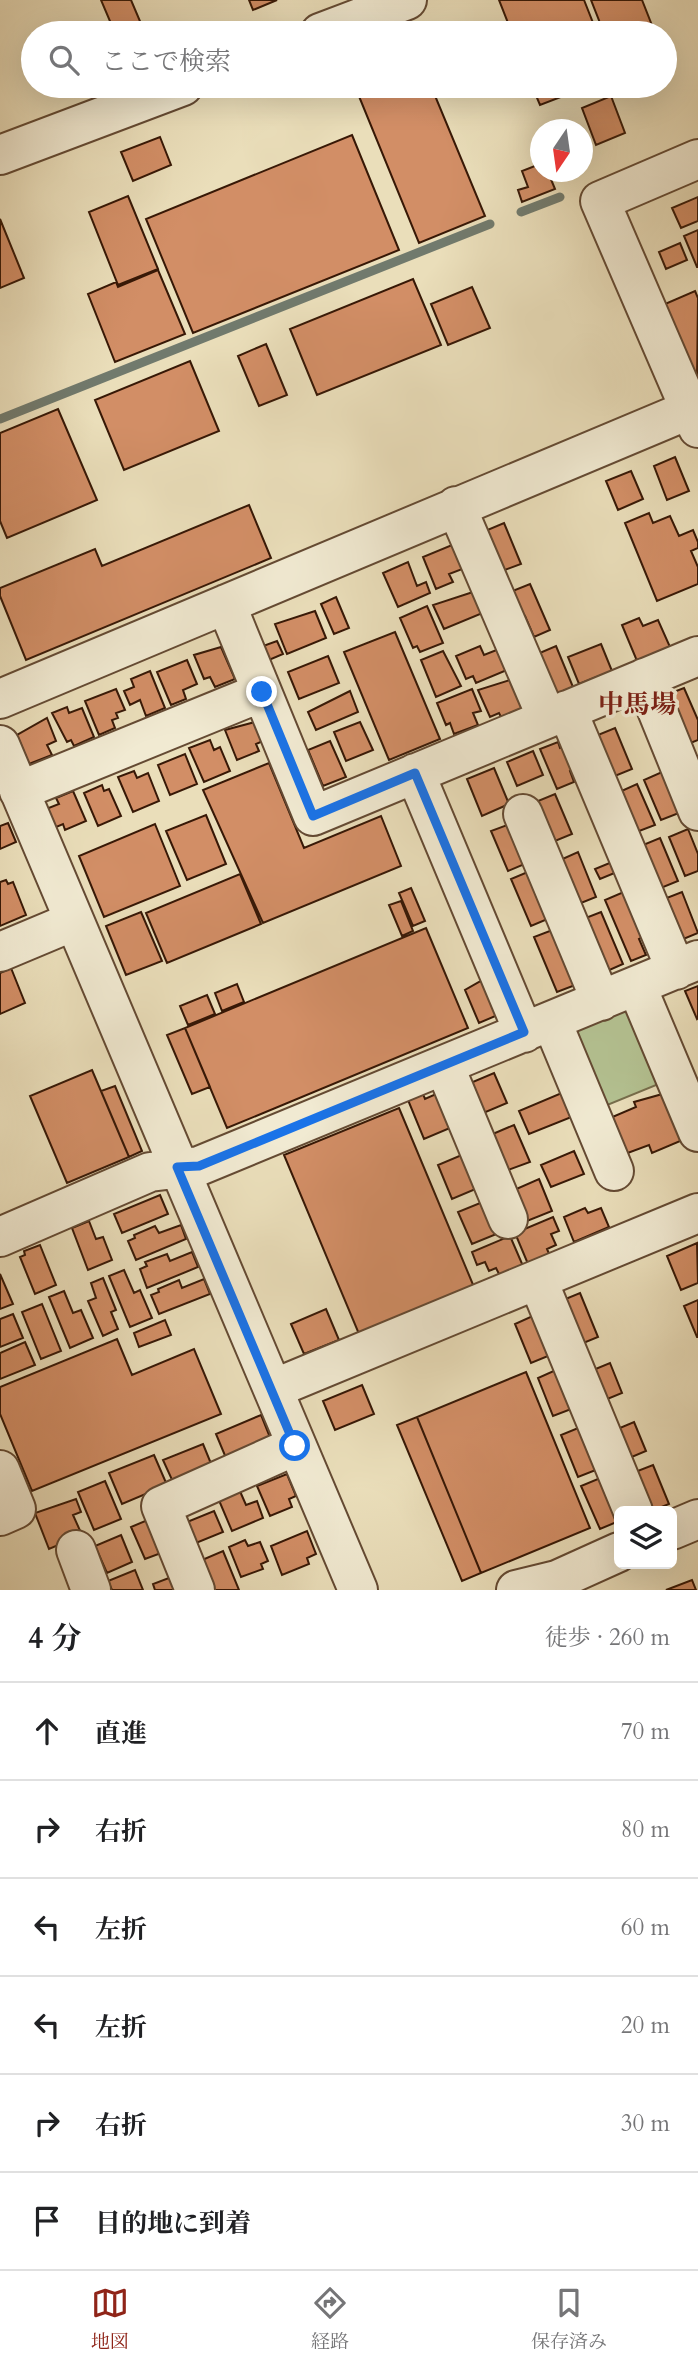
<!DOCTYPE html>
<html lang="ja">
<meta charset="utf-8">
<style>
:root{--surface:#fff;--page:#f2f2f2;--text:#202124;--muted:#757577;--line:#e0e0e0;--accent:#8f2418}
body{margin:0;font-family:Cardo,"Noto Serif JP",serif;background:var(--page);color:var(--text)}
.controls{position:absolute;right:21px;bottom:21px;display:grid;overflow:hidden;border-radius:10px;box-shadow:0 7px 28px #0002}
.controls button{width:63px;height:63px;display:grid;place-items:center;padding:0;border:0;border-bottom:2px solid var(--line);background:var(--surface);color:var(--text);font:35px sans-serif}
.compass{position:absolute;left:530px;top:119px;width:63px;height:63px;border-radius:50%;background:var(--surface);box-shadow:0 7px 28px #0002;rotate:193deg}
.stop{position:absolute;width:21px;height:21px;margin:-16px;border:5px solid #1a73e8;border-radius:50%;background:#fff}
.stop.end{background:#1a73e8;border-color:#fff;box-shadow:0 2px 7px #0008}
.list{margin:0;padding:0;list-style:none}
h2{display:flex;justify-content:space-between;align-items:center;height:91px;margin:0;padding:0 28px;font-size:30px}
h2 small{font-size:23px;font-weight:400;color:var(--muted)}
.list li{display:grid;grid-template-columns:46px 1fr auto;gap:21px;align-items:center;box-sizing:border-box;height:98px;padding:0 28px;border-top:2px solid var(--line)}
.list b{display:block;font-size:26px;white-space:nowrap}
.list em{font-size:23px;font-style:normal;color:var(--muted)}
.icon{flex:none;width:38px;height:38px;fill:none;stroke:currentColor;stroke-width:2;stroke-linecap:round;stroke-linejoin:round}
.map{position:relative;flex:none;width:698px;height:1590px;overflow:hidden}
.search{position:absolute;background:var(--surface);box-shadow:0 7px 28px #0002;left:21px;right:21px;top:21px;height:77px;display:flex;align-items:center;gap:18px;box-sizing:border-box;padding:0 24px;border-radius:38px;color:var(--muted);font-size:26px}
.sheet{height:679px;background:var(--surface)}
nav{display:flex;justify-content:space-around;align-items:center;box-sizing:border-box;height:98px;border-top:2px solid var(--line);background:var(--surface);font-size:19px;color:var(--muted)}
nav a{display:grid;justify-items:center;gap:4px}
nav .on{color:var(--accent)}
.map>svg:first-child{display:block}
</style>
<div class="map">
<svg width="698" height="1590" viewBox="0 0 698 1590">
<rect width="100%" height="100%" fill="#eadeba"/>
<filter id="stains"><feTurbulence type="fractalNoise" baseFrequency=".00286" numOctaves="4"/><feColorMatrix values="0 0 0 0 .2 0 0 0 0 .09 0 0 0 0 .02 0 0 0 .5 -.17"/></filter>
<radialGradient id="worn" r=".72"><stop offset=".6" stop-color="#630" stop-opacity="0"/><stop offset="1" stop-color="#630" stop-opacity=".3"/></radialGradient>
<path fill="#b4c292" stroke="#766d4c" stroke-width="2" d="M631 999 666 1081 600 1108 565 1027Z"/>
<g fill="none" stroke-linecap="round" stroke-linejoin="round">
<path stroke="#717a6d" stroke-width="9" d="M521 212 560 197
M0 419 490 224"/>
</g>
<path fill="#d28e66" stroke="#371806" stroke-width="2" d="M101 0H131L145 33H115Z
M249 0H277L253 10Z
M499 0H584L597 33H512Z
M591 0H642L655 33H604Z
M363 86H431L485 216 419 243 356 89Z
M532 86H572L574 92 540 105Z
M611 96 625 133 596 145 582 108Z
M352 135 399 250 193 333 146 219Z
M160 137 171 165 133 181 121 152Z
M540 164V172H548L555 189 522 202 518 190 528 187 522 171Z
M128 196 158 269 118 285 89 212Z
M698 197V221L681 228 672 208Z
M0 219 24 278 0 288Z
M698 230V267H697L684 236Z
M680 243 687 260 666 269 659 252Z
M158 270 185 334 115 362 88 294 116 282 118 287Z
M413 279 441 345 317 395 290 329Z
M472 287 490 328 448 345 431 304Z
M695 291 698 298 697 381 665 304Z
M266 344 287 395 259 406 238 356Z
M190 361 219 431 124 470 95 400Z
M58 409 97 500 7 538 0 521V433Z
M675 457 689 491 667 500 654 466Z
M631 471 643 499 618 510 606 481Z
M249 505 271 558 26 660 0 596V588L95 549 102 566Z
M649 513 653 523 670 516 679 536 693 530 698 542V548L691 551 698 567V584L657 601 625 523Z
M504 523 521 564 502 571 485 531Z
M452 545 455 552 459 551 465 568 449 574 453 582 436 589 423 557Z
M408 562 417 586 426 582 430 593 398 607 383 573Z
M530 584 550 630 534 637 525 616 521 618 510 592Z
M476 591 485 612 444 629 433 605Z
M336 597 349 628 334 634 321 604Z
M427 606 443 643 420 652 417 646 413 648 400 618Z
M315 611 326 638 287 654 275 624Z
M639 618 643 626 658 620 670 647 637 661 622 625Z
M395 632 440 739 389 760 344 652Z
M277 641 283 654 269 660 263 646Z
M601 644 612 671 579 684 568 657Z
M480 646 484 655 499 649 507 670 476 683 473 676 466 679 456 656Z
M556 646 573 687 556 694 535 655Z
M221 647 235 679 215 687 210 677 204 679 194 655Z
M443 651 461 686 436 697 421 660Z
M328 656 339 683 299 699 288 672Z
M187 660 197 684 183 690 186 699 171 705 157 672Z
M150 671 165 708 146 716 140 700 130 705 124 691 134 687 131 679Z
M513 679 525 707 501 717 499 713 490 717 478 690Z
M684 688 698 720V740L683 746 663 696Z
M116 689 125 710 116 713 118 718 112 720 115 728 99 735 85 701Z
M472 689 481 711 473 713 478 725 454 734 450 723 446 725 437 703Z
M350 691 358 712 316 730 308 712Z
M67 707 69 713 82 708 94 737 74 746 71 740 67 742 52 713Z
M47 718 56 741 47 745 52 755 29 764 17 735Z
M255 722 263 741 256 744 259 751 237 760 225 730Z
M360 722 373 750 346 761 334 732Z
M615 728 632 769 610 778 593 737Z
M210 740 214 750 220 747 230 771 204 782 189 748Z
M330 741 346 777 323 786 308 750Z
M558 742 560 748 565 746 575 769 570 771 574 782 557 789 540 749Z
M533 751 543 775 517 786 507 762Z
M185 754 197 784 170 795 158 765Z
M269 763 304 848 381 816 401 866 263 923 203 790Z
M494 768 509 804 482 816 467 779Z
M134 771 137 778 148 773 159 801 133 812 118 777Z
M662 772 679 813 661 820 644 780Z
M637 784 655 825 634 833 617 793Z
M102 785 104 791 109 789 121 816 98 826 84 793Z
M73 791 86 821 65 830 63 824 54 828 46 809 59 804 56 798Z
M555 794 572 834 555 841 538 801Z
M206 815 226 864 187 880 166 831Z
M8 823 16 842 0 849V826Z
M155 824 180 886 104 917 79 856Z
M510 824 527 863 508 871 491 831Z
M688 829 698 854V871L685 876 669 837Z
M660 838 678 881 656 890 643 845Z
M578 852 596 897 576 905 558 861Z
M612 862 617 872 600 879 595 869Z
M530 871 550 918 531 926 511 879Z
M240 874 261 924 167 963 146 913Z
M6 880 8 884 13 882 26 915 0 926V882Z
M411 888 425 921 413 926 399 893Z
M626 891 645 936 639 939 646 955 631 961 605 900Z
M682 892 698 933 681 940 664 899Z
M401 901 413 931 402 936 389 905Z
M141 912 162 961 126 975 106 926Z
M601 912 623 964 605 972 583 919Z
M426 928 468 1028 227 1128 185 1028Z
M555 929 578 984 557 992 534 937Z
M11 968 25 1003 0 1014V973Z
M486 978 500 1014 479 1023 465 990Z
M237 984 244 1002 222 1011 215 993Z
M698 986V1018L697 1019 685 991Z
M207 995 215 1014 188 1025 180 1006Z
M185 1028 210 1087 192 1094 167 1035Z
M92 1070 129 1157 67 1183 30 1096Z
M494 1073 507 1103 481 1114 468 1084Z
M115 1086 142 1151 129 1157 101 1091Z
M564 1092 574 1116 529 1134 519 1111Z
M666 1093 685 1139 652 1153 649 1145 625 1154 610 1118 636 1107 634 1102Z
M423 1094 425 1099 436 1094 450 1128 424 1139 408 1100Z
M399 1108 474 1287 359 1334 284 1155Z
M514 1125 530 1162 508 1170 488 1136Z
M574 1151 584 1174 551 1187 541 1165Z
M464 1154 478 1188 452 1199 438 1165Z
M539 1179 552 1211 527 1221 514 1190Z
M160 1195 168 1214 122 1233 114 1214Z
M485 1201 499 1233 472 1244 458 1212Z
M585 1208 588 1213 601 1208 609 1227 574 1242 564 1217Z
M553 1217 559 1231 551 1234 556 1245 547 1249 550 1256 528 1264 515 1233Z
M89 1221 96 1239 103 1237 112 1260 88 1270 72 1228Z
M181 1225 186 1239 136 1260 128 1241 135 1238 134 1235 155 1226 159 1233Z
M510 1236 523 1266 500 1276 496 1268 489 1271 485 1262 477 1265 472 1252Z
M697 1243 698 1283 681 1290 667 1256Z
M40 1245 56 1285 35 1294 20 1257 25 1255 24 1251Z
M192 1252 198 1267 147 1288 140 1269 147 1266 145 1262 167 1254 170 1261Z
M124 1270 134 1293 140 1290 152 1318 130 1327 109 1276Z
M0 1274 13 1304 0 1309Z
M103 1278 116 1310 111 1312 118 1329 103 1336 88 1301 96 1298 91 1283Z
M204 1279 210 1294 159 1314 151 1295 159 1292 158 1289 179 1280 182 1288Z
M64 1291 73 1313 81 1310 93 1338 70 1348 49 1297Z
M580 1293 598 1337 581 1344 563 1300Z
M698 1300V1337H697L684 1306Z
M42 1304 61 1351 41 1359 22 1312Z
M326 1309 339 1340 304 1354 291 1324Z
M13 1314 23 1338 0 1347V1319Z
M537 1314 553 1354 531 1363 515 1324Z
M165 1320 171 1335 139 1347 134 1333Z
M117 1339 132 1375 194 1349 221 1414 32 1491 0 1414V1387Z
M25 1342 35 1365 0 1379V1353Z
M610 1363 622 1393 605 1400 593 1370Z
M558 1369 574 1408 553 1416 538 1378Z
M526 1372 590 1528 481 1573 417 1417Z
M362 1385 374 1414 335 1430 323 1401Z
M261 1415 271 1440 226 1458 216 1434Z
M417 1417 481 1573 462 1581 397 1425Z
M634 1422 646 1451 627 1459 615 1430Z
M583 1426 601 1468 578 1477 561 1435Z
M203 1444 212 1466 173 1482 163 1460Z
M154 1455 167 1485 122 1504 109 1473Z
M653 1465 669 1504 652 1511 635 1472Z
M287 1474 296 1496 289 1499 292 1507 270 1516 257 1486Z
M605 1476 619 1521 600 1529 581 1486Z
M105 1481 121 1519 94 1530 78 1492Z
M239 1489 246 1505 257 1501 263 1518 232 1531 218 1498Z
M76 1499 81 1512 73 1515 82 1535 49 1549 35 1513Z
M214 1511 223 1532 196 1543 187 1522Z
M150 1519 164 1552 145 1559 131 1527Z
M307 1531 316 1554 307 1558 309 1564 282 1575 271 1546Z
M121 1535 132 1562 107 1573 95 1546Z
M245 1540 248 1546 260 1542 268 1561 261 1564 263 1569 241 1577 229 1547Z
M223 1551 239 1590H214L202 1560Z
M135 1570 143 1590H112L108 1581Z
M174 1576 180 1590H155L153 1584Z
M692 1580 696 1590H666Z"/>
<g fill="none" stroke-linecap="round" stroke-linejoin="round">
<g stroke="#644a33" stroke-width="42">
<path id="minor" d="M320 33 407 0
M0 155 183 86
M698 159 600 201 698 428
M456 506 547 718
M226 604 313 816 698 656
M644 678 698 811
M0 699 698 406
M567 710 676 970
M0 745 358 1590
M415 773 524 1033
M19 791 262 692
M523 814 601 1001
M0 952 74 921
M637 987 698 1132
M552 1022 614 1171
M444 1065 508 1219
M0 1237 150 1172 199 1166 698 960
M538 1281 633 1511
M273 1389 698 1213
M0 1470 16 1509 0 1516
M672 1530 698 1519
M76 1550 91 1590
M195 1590 161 1506 295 1446
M516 1590 557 1580 619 1552"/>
</g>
<use href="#minor" stroke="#f1ead2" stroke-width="38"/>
</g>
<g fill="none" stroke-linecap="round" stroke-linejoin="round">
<path stroke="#1a73e8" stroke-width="9" d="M262 692 313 816 415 773 524 1032 199 1166 177 1167 295 1446"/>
</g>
<g text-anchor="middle" stroke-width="7" stroke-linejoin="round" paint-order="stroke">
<g font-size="26" font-weight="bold" fill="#7a1f14" stroke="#f1ead2">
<text x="637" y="713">中馬場</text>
</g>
</g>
<rect width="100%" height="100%" filter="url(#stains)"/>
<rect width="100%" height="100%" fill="url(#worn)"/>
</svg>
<div class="controls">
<button><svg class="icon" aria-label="layers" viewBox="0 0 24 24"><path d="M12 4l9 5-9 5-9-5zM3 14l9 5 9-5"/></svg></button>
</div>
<svg class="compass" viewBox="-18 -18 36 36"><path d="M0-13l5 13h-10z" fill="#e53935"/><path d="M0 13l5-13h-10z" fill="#757577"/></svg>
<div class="stop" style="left:295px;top:1446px"></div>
<div class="stop end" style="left:262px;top:692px"></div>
<div class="search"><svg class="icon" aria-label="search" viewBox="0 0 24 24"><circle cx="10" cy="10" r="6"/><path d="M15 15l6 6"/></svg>ここで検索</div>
</div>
<section class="sheet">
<h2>4 分<small>徒歩 · 260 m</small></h2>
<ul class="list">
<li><svg class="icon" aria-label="ahead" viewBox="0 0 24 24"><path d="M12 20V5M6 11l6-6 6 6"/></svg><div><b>直進</b></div><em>70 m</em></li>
<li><svg class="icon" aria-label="right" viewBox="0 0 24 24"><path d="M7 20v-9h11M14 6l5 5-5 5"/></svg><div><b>右折</b></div><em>80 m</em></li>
<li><svg class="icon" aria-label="left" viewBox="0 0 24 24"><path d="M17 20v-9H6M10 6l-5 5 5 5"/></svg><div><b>左折</b></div><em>60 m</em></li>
<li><svg class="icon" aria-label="left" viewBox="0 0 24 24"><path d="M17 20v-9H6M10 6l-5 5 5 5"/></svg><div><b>左折</b></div><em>20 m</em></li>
<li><svg class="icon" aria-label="right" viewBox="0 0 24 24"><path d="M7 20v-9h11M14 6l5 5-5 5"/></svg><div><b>右折</b></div><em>30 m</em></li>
<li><svg class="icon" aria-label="arrive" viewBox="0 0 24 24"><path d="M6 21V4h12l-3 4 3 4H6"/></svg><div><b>目的地に到着</b></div></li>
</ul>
</section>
<nav>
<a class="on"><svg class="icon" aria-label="map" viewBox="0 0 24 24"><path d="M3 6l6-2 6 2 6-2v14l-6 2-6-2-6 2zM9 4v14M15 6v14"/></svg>地図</a>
<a><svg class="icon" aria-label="directions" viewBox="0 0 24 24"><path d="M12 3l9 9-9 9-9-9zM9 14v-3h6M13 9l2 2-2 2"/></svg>経路</a>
<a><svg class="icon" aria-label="saved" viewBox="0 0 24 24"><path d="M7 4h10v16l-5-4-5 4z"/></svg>保存済み</a>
</nav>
